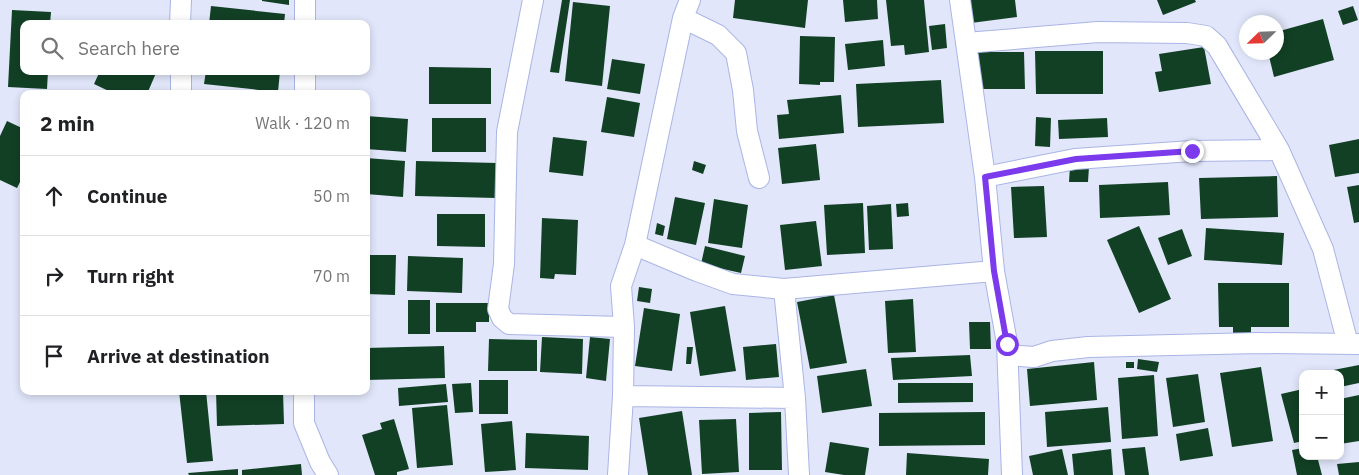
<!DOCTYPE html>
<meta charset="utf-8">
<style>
:root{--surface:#fff;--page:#f2f2f2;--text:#202124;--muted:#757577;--line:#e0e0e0}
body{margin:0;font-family:"IBM Plex Sans",sans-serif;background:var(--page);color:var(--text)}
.controls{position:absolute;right:15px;bottom:15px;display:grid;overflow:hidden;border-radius:10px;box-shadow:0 2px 8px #0003}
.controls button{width:45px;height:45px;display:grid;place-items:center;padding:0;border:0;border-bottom:1px solid var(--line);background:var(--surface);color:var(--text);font:25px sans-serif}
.compass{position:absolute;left:1239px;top:15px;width:45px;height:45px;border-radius:50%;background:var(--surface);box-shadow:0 2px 8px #0003;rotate:247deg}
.stop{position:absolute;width:15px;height:15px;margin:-11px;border:4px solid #7c3aed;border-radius:50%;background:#fff}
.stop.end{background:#7c3aed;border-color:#fff;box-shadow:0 1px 5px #0008}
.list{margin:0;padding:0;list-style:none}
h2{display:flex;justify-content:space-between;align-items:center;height:65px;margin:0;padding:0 20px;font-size:21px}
h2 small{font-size:16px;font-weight:400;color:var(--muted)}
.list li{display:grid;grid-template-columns:32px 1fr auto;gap:15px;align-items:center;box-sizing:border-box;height:80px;padding:0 20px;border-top:1px solid var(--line)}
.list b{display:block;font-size:19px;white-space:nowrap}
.list em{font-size:16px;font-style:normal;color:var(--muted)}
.icon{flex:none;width:28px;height:28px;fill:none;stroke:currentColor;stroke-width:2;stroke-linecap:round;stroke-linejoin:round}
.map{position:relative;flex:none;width:1359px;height:475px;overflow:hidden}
.search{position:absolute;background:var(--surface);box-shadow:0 2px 8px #0003;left:20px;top:20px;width:350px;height:55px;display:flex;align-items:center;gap:12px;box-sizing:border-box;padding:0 18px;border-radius:10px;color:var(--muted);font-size:19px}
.panel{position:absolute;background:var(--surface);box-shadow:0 2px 8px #0003;left:20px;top:90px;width:350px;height:305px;border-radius:10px}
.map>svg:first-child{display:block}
</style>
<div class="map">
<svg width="1359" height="475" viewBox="0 0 1359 475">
<rect width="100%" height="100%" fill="#e1e6fa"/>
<path fill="#124025" d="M262 0H289V5L262 1Z
M562 0H570L559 73 550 72Z
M735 0H808L805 28 733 18Z
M843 0H877L878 19 845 22Z
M886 0H924L929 52 905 55 904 45 891 46Z
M969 0H1015L1017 17 971 23Z
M1157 0H1195L1196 2 1163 15Z
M573 2 610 6 602 86 565 81Z
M211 6 285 14 284 24H209Z
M1353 6 1358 20 1343 25 1338 11Z
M12 10 51 12 50 24H24V71H48L47 89 8 87Z
M1323 19 1334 60 1274 77 1268 52H1276V32Z
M945 24 947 48 932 50 929 26Z
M800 36 835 37 834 82H820V85L799 84Z
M883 40 885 66 848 70 845 44Z
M1204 47 1211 84 1159 92 1155 72 1162 71 1159 54Z
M1035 51H1103V94H1036Z
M972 52H1024L1025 89H972Z
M612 59 645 64 640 94 607 89Z
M429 67 491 68V104H429Z
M100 71H152L156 73 147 94H115L94 84Z
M206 71H280L278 92 204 84Z
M941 80 944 123 858 127 856 84Z
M841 95 844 133 779 139 777 115 789 114 787 100Z
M607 97 640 103 634 137 601 132Z
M366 116 408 119 406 152 366 149Z
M1036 117 1051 118 1050 147 1035 146Z
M432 118H486V152H432Z
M1107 118 1108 137 1059 139 1058 120Z
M7 121 24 129V174L17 188 0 180V136Z
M553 137 587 141 583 176 549 172Z
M1359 139V173L1335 177 1329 145Z
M816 144 820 180 782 184 778 148Z
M366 158 405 161 403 197 366 194Z
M416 161 497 163 496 198 415 196Z
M694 161 706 165 703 174 692 170Z
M1070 166 1089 167 1088 182H1069Z
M1277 176 1278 217 1201 219 1199 178Z
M1168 182 1170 215 1100 218 1099 185Z
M1359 185V222L1354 223 1347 187Z
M1044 186 1047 237 1014 238 1011 187Z
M675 197 705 203 696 245 667 239Z
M714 199 748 205 742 248 708 243Z
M863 203 865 253 827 255 824 205Z
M908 203 909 216 897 217 896 204Z
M891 204 893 249 869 250 867 206Z
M437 214H485V247L437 246Z
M542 218 578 220 576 275 555 274 554 279 540 278Z
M816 221 822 266 785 270 780 225Z
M657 223 665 226 663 236 655 234Z
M1139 226 1171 299 1139 313 1107 240Z
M1206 228 1284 233 1282 265 1204 260Z
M1182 229 1192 256 1168 265 1158 238Z
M705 246 745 256 741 273 701 264Z
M366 255H396L395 295 366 294Z
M408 256 463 258 462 293 407 291Z
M1218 283H1289V327H1251V337H1233V327H1219Z
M639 287 652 289 650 303 637 301Z
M834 295 847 363 810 369 797 302Z
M913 299 916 352 888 353 885 301Z
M408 300H430V334H408Z
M436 303H489V322H476V332H436Z
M725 306 736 371 700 376 690 312Z
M644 308 680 314 672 371 635 366Z
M969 322H990L991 349H970Z
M542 337 583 339 582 374 540 372Z
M590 337 610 339 606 381 586 378Z
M489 339 537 340V371H488Z
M776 344 779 377 746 380 743 347Z
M444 346 445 378 366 380V348Z
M687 347H693L691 364H686Z
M970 355 972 376 893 380 891 358Z
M1138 359 1159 362 1157 372 1137 369Z
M1094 362 1097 400 1030 406 1027 369Z
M1126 362H1134V368H1126Z
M1359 365V383L1340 387V374H1323V372Z
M1261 367 1273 441 1232 447 1220 373Z
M866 369 872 406 822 413 817 376Z
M1198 374 1205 422 1173 427 1166 378Z
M1154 375 1158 436 1122 439 1118 378Z
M479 380H508V414H479Z
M471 383 473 412 455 413 452 384Z
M898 383H973V402L898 403Z
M446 384 448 402 399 406 398 388Z
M1303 389V441L1294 443 1281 394Z
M179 391H206L213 461 187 463Z
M216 391H283L284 424 217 426Z
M1359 395V441L1340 444V399Z
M447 405 453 465 417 468 412 408Z
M1108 407 1111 442 1047 447 1045 412Z
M682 411 692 475H648L639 418Z
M781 412 782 470H749V413Z
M985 412V445L879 446V413Z
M394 419 409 469 397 472V475H375L362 435 382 429 380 423Z
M736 419 739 472 702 474 699 420Z
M512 421 516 470 485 472 481 424Z
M1208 428 1213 456 1180 461 1176 434Z
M526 433 589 436 588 470 525 468Z
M830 442 869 448 865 475H844L825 472Z
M1145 447 1149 475H1125L1122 449Z
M1303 448V456H1317L1322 475H1297L1292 450Z
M1062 449 1068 475H1033L1029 456Z
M1111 449 1113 475H1074L1072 454Z
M907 453 989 459 988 475H906Z
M1359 462V475H1339L1337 464Z
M301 464 302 475H242V470Z
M238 469V475H189L188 473Z"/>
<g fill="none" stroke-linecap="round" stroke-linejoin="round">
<g stroke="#aab5e5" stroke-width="22">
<path id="street" d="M533 0 507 132 504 264 498 309 502 318 509 324 624 327
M960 0 985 177 994 271 1007 343 1012 475
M683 18 718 35 736 53 743 90 747 131 759 178
M180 24 181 0
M305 24V0
M966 43 1098 32 1187 33 1206 36 1217 46 1279 150 1323 249 1348 344
M181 71V94
M305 94V71
M985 177 1075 159 1192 151 1279 150
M635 245 697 271 733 284 784 289 994 271
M784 289 795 398 799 475
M1007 343 1009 354 1020 356 1034 357 1052 351 1088 347 1258 343 1359 344
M304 391V423L320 462 328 475
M623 396 795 398
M618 475 623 396 624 327 621 286 635 245 683 18 690 0"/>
</g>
<use href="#street" stroke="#fff" stroke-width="20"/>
</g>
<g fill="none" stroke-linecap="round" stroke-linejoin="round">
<path stroke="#7c3aed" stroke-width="6" d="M1007 344 994 271 985 177 1076 159 1192 151"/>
</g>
</svg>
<div class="controls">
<button>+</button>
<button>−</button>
</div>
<svg class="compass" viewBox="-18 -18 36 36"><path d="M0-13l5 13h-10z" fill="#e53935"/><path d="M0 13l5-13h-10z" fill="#757577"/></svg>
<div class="stop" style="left:1007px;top:344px"></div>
<div class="stop end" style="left:1192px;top:151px"></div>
<div class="search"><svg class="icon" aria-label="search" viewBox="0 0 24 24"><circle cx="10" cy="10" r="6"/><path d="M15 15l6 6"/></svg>Search here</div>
<section class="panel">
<h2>2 min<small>Walk · 120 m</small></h2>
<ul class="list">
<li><svg class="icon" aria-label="ahead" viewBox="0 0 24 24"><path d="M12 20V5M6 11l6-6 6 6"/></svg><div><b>Continue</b></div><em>50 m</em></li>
<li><svg class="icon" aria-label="right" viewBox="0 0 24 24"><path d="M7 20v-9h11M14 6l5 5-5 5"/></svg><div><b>Turn right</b></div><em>70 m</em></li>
<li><svg class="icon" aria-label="arrive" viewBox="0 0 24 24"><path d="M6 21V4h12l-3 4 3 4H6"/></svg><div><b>Arrive at destination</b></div></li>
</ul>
</section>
</div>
